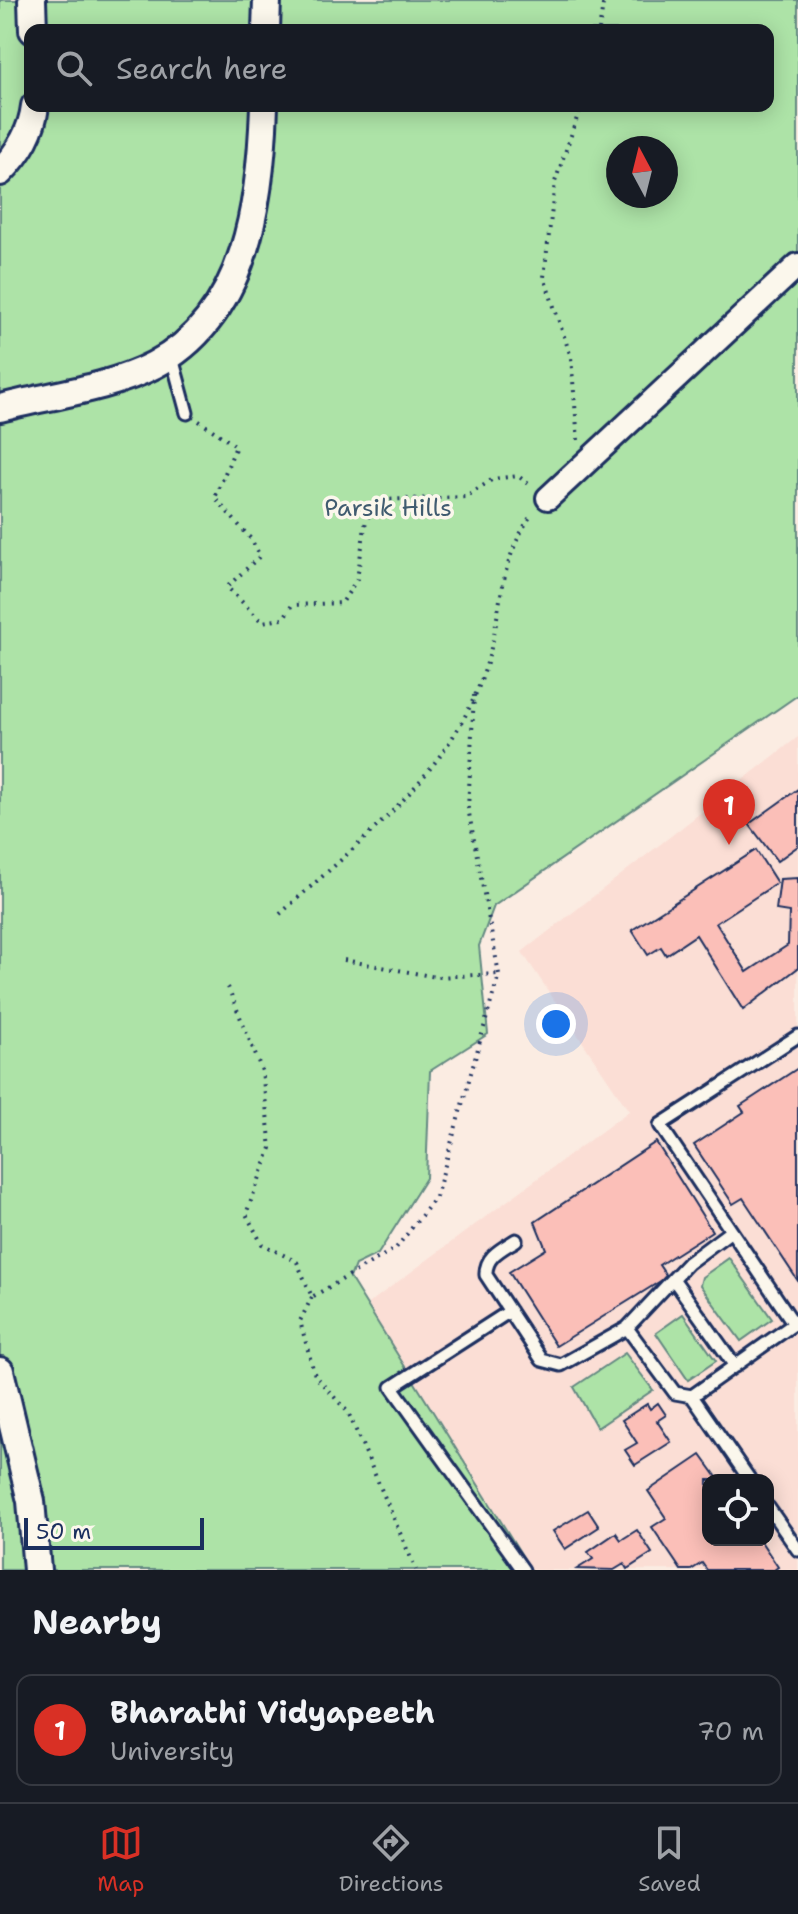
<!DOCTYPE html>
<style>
:root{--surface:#171b24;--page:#20242c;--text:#f1f3f6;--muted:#9ea1a6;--line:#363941;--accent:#d93025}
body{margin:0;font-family:"Shantell Sans",sans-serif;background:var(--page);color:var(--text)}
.controls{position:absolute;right:24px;bottom:24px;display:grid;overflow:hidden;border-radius:16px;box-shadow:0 4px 20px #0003}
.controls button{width:72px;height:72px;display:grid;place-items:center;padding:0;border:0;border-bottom:2px solid var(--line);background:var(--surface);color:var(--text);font:40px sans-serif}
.compass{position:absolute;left:606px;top:136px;width:72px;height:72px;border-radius:50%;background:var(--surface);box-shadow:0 4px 20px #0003;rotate:353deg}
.scale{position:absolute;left:24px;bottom:20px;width:180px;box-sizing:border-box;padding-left:8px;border:4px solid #1b2f5e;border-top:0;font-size:22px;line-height:28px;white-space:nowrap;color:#1b2f5e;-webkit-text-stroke:6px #fbf7ec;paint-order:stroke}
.you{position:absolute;left:556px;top:1024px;width:28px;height:28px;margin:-20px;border:6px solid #fff;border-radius:50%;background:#1a73e8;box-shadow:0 0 0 12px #1a73e833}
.badge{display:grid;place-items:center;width:52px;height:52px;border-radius:50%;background:var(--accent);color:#fff;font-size:26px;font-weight:700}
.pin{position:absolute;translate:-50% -66px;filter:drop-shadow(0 2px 4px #0008)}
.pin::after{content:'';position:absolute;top:42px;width:28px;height:24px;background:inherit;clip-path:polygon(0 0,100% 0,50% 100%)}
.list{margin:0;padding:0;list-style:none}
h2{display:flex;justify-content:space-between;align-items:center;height:104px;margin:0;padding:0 32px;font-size:34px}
h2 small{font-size:26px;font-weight:400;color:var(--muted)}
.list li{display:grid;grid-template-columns:52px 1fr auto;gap:24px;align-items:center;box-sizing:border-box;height:112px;margin:0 16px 16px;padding:0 16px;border:2px solid var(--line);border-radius:16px}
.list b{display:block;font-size:30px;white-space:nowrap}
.list p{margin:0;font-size:26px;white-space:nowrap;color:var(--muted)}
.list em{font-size:26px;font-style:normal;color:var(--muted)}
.icon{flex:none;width:44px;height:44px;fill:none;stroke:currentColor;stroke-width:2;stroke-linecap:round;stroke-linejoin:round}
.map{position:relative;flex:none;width:798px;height:1570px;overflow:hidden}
.search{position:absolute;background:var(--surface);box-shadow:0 4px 20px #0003;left:24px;right:24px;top:24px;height:88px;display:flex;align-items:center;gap:20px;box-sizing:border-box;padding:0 28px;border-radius:16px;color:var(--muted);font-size:30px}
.sheet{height:232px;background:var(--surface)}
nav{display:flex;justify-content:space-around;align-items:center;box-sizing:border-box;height:112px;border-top:2px solid var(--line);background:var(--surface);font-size:22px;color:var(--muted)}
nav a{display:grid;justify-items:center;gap:4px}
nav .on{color:var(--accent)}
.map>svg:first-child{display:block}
</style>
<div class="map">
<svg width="798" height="1570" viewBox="0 0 798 1570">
<rect width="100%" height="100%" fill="#fbece2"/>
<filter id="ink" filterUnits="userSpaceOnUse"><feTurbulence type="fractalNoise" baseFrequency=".0125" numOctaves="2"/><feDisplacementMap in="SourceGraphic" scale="16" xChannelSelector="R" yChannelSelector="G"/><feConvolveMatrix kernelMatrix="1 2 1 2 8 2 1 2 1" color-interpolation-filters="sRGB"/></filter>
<g filter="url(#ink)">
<path fill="#fbded5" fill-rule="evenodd" d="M798 737V1570H506L342 1323 629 1111 522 952ZM708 1480H768V1540H708Z"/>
<path fill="#ade3a7" stroke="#648982" stroke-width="2" fill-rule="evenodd" d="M0 0H798V695L494 906 479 946 488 1034 430 1071 426 1178 378 1254 355 1265 350 1278 531 1570H0ZM30 30H768V106H30ZM618 148H666V196H618Z
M729 1258 772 1319 741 1341 700 1285 702 1277Z
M683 1314 716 1361 688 1380 656 1333Z
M625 1353 653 1390 597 1428 574 1387Z"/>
<path fill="#fbbfb8" stroke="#1b2f5e" stroke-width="2" d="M798 789V846L777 861 749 824Z
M756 850 777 883 716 923 747 972 788 945 789 912 776 910 780 879 798 878V968L743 1010 696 935 666 955 661 947 648 955 632 930Z
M798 1068V1281L743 1198 733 1204 694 1145 744 1112 740 1106Z
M656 1142 712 1231 659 1265 667 1277 556 1346 509 1272 546 1249 535 1222Z
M658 1403 666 1415 657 1421 671 1442 635 1465 625 1450 637 1443 622 1420 647 1404 650 1409Z
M701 1455 719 1480H708V1540H760L778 1567 774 1570H707L702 1563 691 1570H681L652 1527 666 1518 648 1491Z
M588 1510 599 1527 565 1549 553 1531Z
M637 1530 652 1553 627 1569 624 1564 614 1570 577 1569 593 1559 588 1552 616 1533 621 1540Z"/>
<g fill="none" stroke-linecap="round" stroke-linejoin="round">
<g stroke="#1b2f5e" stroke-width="17">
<path id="service" d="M171 354 187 413
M516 1240C502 1249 485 1256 486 1275L542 1360 561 1365 627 1328 688 1263 731 1231
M674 1280 735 1366
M510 1311 392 1387 523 1570
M794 1324 660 1125 798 1036
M627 1328 675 1393 692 1396 750 1480
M692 1396 798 1321
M768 1507 798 1550"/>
</g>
<g stroke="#1b2f5e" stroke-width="28">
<path id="minor" d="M548 498 798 265"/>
</g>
<g stroke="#1b2f5e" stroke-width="32">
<path id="tertiary" d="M32 0 33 30
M266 30 267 0
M0 172C18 154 32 132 35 106
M0 408C50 395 108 389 154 365 248 316 261 199 264 106
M0 1371 31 1501 37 1570"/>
</g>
<path stroke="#1b2f5e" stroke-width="4" stroke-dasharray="2 6" stroke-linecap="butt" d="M599 30 603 5 608 0
M199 421 236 446 215 498 251 539 260 556 227 587 262 622 283 619 292 605 342 603 357 579 366 520 380 500 466 497 493 479 518 476 530 485
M578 440 571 357 544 277 555 182 581 106
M280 914C355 846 449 775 483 675 504 617 494 570 532 514
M344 960 436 977 499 974
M228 987 262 1071 271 1148 246 1214 262 1244 297 1262 312 1297 396 1248 436 1197 499 974 468 808 474 695
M312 1297 300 1321 315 1376 348 1412 416 1570"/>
<use href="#service" stroke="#fbf7ec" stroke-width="11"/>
<use href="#minor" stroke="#fbf7ec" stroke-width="22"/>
<use href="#tertiary" stroke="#fbf7ec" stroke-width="26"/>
</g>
</g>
<g text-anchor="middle" stroke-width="7" stroke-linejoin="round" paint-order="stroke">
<g font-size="24" fill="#405c70" stroke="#fbf7ec">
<text x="388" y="516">Parsik Hills</text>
</g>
</g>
</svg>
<div class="controls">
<button><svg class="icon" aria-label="locate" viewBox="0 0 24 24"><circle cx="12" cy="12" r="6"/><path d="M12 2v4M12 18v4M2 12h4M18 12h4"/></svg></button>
</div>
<svg class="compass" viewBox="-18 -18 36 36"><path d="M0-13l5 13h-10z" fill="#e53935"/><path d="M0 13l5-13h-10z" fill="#9ea1a6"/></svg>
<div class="scale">50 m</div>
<div class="you"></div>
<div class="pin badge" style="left:729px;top:845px">1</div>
<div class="search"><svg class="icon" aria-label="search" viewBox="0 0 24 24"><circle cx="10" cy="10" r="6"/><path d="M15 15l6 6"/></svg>Search here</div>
</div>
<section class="sheet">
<h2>Nearby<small></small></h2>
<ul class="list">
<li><span class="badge">1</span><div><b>Bharathi Vidyapeeth</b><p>University</p></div><em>70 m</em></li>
</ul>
</section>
<nav>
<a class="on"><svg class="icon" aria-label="map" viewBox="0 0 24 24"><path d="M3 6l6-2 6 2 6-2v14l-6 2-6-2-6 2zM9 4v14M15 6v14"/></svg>Map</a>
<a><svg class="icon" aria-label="directions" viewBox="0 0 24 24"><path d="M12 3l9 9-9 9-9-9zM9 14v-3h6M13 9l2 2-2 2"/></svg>Directions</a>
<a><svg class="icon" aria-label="saved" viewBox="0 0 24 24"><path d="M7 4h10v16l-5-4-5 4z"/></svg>Saved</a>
</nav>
